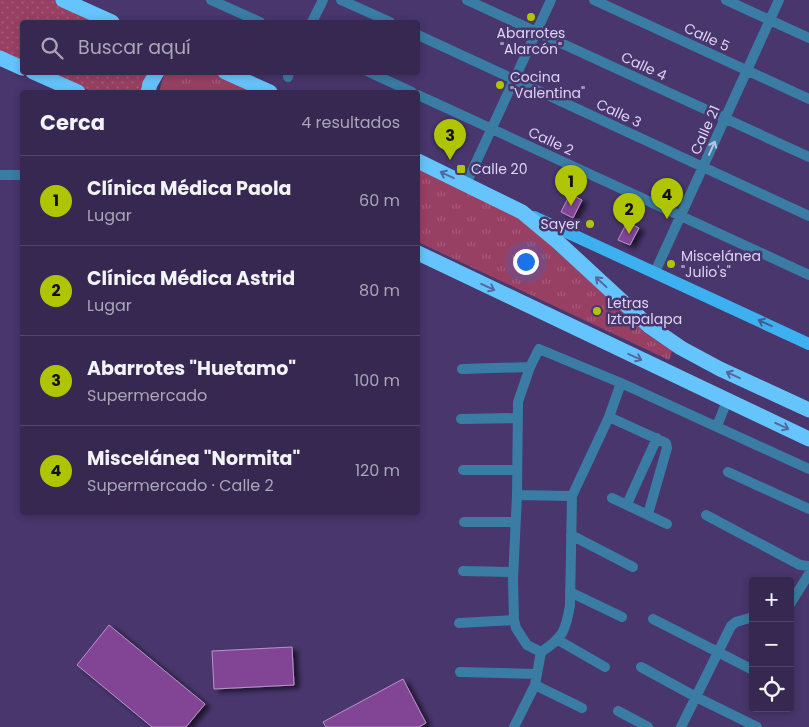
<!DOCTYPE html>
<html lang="es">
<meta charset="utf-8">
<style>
:root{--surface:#362851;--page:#41345b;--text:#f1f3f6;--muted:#aaa6b7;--line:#504468;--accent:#b0c502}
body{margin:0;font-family:Poppins,sans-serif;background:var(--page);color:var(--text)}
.controls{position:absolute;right:15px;bottom:15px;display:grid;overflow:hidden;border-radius:5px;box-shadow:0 2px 8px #0003}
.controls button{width:45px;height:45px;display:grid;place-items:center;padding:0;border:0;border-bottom:1px solid var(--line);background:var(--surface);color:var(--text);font:25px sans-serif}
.you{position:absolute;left:525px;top:261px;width:18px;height:18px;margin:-12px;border:4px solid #fff;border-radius:50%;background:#1a73e8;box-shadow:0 0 0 8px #1a73e833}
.badge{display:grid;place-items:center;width:32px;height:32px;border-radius:50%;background:var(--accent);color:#111;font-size:16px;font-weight:700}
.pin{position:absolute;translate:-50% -41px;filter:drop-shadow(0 1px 2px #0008)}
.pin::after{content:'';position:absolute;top:26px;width:18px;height:15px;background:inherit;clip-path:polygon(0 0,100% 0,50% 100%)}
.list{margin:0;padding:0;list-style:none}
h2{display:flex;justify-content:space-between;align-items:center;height:65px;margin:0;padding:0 20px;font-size:21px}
h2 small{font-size:16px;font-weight:400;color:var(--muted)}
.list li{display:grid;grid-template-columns:32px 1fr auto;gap:15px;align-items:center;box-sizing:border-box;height:90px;padding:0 20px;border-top:1px solid var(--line)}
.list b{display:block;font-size:19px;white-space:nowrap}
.list p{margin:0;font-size:16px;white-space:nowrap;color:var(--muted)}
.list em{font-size:16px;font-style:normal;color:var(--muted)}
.icon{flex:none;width:28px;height:28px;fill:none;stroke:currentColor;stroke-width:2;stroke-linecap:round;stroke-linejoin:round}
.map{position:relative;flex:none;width:809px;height:727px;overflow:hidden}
.search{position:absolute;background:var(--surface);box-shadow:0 2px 8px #0003;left:20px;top:20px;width:400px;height:55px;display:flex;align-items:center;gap:12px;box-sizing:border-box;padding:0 18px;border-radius:5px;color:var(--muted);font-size:19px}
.panel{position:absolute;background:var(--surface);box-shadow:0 2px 8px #0003;left:20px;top:90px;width:400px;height:425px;border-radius:5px}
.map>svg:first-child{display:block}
</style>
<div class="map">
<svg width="809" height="727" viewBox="0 0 809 727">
<defs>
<pattern id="grass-dots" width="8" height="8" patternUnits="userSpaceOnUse" patternTransform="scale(1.25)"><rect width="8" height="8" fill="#984063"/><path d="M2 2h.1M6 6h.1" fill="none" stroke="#a65b7a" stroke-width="1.8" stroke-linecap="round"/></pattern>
<pattern id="park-tufts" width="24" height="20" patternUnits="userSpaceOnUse" patternTransform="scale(1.25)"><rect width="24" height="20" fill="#984063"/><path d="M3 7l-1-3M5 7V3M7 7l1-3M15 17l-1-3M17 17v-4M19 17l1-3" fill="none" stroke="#a65b7a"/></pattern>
<filter id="shadow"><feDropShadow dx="5" dy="3" stdDeviation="2.5" flood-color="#0009"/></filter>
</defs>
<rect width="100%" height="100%" fill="#48366c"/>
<path fill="url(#grass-dots)" d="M0 0H59L111 22H22V61L0 51Z
M48 73H148L141 87V92H93Z"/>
<path fill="url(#park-tufts)" d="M171 72 217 73 262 92H159L164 75Z
M418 162 527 210 645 333 672 351 669 360 418 242Z"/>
<path fill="#824596" stroke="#bb92c9" filter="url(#shadow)" d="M570 194 582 200 573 218 561 212Z
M627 222 639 228 630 245 618 240Z
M109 625 205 704 186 727H152L77 665Z
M292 647 294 685 214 689 212 651Z
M403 679 426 723 419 727H326L323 722Z"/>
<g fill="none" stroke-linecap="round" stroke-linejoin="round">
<path stroke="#3a7ca3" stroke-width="10" d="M211 0 260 22
M341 0 390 22
M467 0 809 157
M594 0 809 99
M726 0 809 38
M312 22 323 0
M418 35 809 216
M369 72 412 92
M288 77 289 72
M418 95 809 275
M0 175H22
M466 184 551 0
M655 272 779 0
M462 369 530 367
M609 417 666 443 667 448 648 514
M461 419 517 418
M717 426 727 401
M463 470H516
M728 472 809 509
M517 495 572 496
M612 498 667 524
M627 504 657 438
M706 515 800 565 809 566
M464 522H515
M571 535 633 567
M463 571 513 572
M570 592 622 617
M790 604 809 574
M653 619 753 670
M459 623 514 620
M558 640 605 667
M541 652 527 645 516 628 514 620 513 580 517 495 518 402 530 367 539 349 621 383 809 469
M541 652C563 638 566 630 570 605L572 496 609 417 621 383
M641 667 696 697 757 727
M460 672 537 674
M535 685 582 708
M618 711 648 727
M514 727 535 685 541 652
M681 727 731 626 736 622 753 617"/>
<path stroke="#3db1f0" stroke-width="12" d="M534 217 809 344"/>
<path stroke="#65c4fc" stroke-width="15" d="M63 0 112 22
M0 58 22 68
M33 72 78 92
M225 72 270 92
M148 92 150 84 157 72
M418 161 522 212 558 242 649 326 681 348 720 369 809 410
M418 253 809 439"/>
</g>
<defs><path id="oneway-shaft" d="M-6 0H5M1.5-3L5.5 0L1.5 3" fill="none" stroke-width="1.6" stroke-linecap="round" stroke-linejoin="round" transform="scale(1.25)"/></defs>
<use stroke="#bcc2e5" href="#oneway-shaft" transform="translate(712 148) rotate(-66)"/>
<g stroke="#52689e">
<use href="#oneway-shaft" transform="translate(447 175) rotate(-155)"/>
<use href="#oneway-shaft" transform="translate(601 282) rotate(-137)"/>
<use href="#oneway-shaft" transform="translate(488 287) rotate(25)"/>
<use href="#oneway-shaft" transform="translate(635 357) rotate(25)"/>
<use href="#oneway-shaft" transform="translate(733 375) rotate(-155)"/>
<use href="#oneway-shaft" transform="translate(782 426) rotate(25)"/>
</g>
<use stroke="#455b94" href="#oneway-shaft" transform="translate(765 323) rotate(-155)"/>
<g fill="#b0c502" stroke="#48366c" stroke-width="2">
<circle cx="531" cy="17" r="5"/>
<circle cx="500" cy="85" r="5"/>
<rect x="456" y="164" width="10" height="10" rx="2.5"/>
<circle cx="590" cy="224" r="5"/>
<circle cx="671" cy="264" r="5"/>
<circle cx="597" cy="311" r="5"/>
</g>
<g text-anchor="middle" stroke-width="5" stroke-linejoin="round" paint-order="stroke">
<g font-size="14" fill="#ddd4f5" stroke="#48366c" text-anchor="start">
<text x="531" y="38" text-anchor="middle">Abarrotes<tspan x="531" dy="16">"Alarcón"</tspan></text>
<text x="510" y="82">Cocina<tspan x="510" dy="16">"Valentina"</tspan></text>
<text x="471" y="174">Calle 20</text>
<text x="580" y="229" text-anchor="end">Sayer</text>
<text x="681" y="261">Miscelánea<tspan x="681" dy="16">"Julio's"</tspan></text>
<text x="607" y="308">Letras<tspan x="607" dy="16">Iztapalapa</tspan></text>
</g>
<g font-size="14" fill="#ddd4f5" stroke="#48366c">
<text transform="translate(707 37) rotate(25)" y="5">Calle 5</text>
<text transform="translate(644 66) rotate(25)" y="5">Calle 4</text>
<text transform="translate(619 113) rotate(25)" y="5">Calle 3</text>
<text transform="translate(705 130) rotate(-66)" y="5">Calle 21</text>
<text transform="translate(551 141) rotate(25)" y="5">Calle 2</text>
</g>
</g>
</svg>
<div class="controls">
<button>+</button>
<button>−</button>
<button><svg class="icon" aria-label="locate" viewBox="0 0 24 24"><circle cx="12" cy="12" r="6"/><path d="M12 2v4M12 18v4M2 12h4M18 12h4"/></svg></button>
</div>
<div class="you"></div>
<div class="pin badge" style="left:571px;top:206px">1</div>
<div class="pin badge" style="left:629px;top:234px">2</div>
<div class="pin badge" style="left:450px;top:160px">3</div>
<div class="pin badge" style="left:667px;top:219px">4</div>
<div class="search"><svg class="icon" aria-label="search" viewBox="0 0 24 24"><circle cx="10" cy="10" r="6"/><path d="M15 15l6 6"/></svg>Buscar aquí</div>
<section class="panel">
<h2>Cerca<small>4 resultados</small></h2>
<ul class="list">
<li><span class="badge">1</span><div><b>Clínica Médica Paola</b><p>Lugar</p></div><em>60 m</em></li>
<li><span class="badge">2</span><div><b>Clínica Médica Astrid</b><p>Lugar</p></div><em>80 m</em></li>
<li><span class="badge">3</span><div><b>Abarrotes &quot;Huetamo&quot;</b><p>Supermercado</p></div><em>100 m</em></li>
<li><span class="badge">4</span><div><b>Miscelánea &quot;Normita&quot;</b><p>Supermercado · Calle 2</p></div><em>120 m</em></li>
</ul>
</section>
</div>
